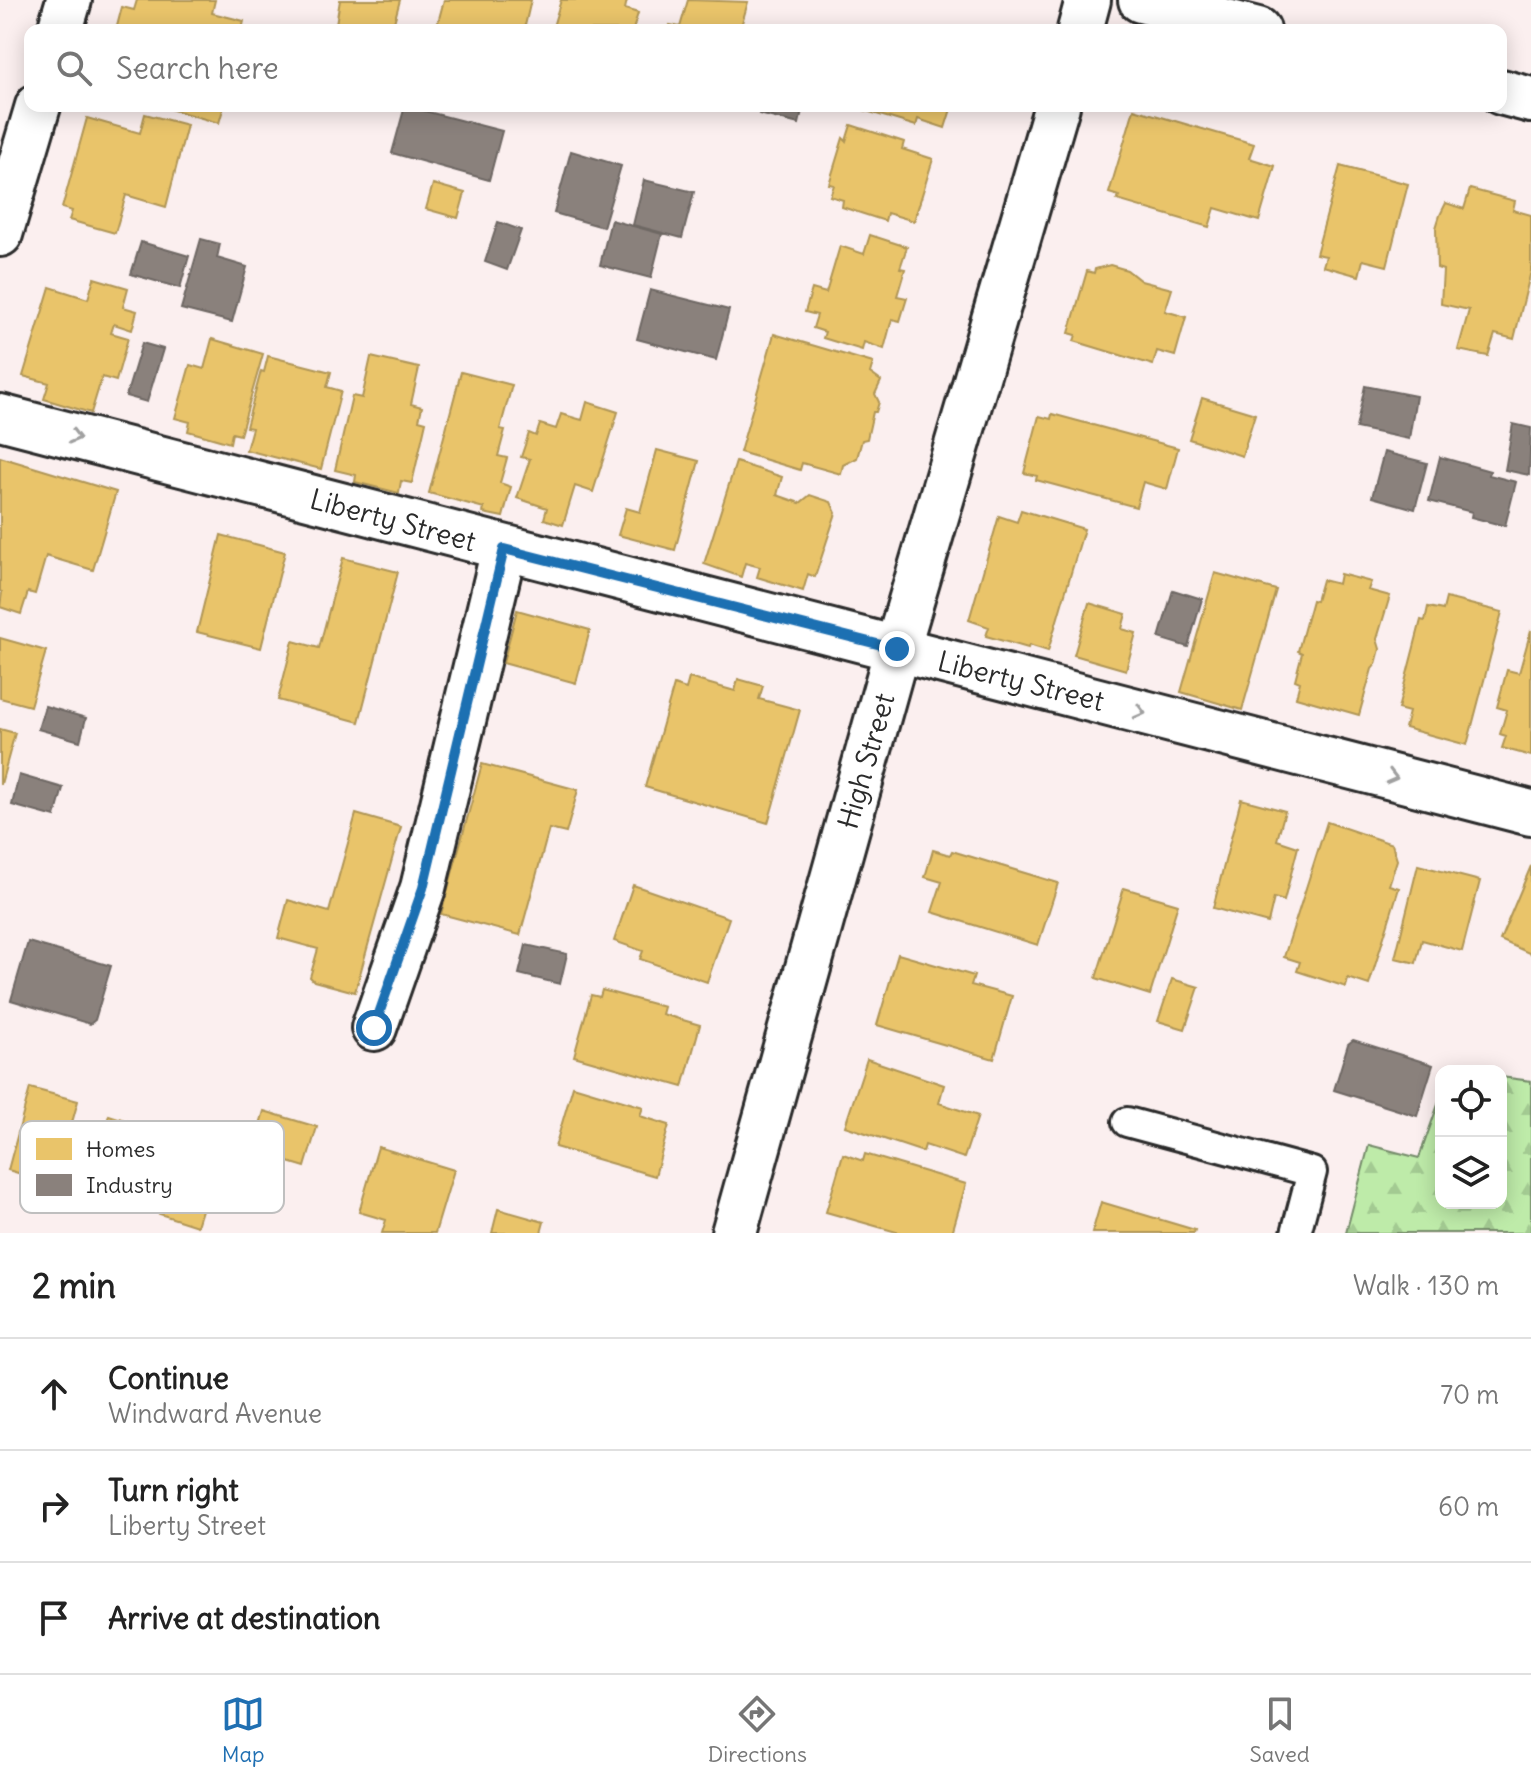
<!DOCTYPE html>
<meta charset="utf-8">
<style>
:root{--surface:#fff;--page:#f2f2f2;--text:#222;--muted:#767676;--line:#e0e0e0;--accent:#1f6fb2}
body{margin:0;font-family:Delius,sans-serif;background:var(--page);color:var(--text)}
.controls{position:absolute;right:24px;bottom:24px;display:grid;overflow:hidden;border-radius:16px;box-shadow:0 4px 20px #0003}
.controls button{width:72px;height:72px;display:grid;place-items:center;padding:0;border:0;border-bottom:2px solid var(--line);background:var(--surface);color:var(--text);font:40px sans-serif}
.stop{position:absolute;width:24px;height:24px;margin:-18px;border:6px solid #1f6fb2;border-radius:50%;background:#fff}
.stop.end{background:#1f6fb2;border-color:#fff;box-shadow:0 2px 8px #0008}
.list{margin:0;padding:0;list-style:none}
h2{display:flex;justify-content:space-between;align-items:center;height:104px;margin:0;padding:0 32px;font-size:34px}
h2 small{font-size:26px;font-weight:400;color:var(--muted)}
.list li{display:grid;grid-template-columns:52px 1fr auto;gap:24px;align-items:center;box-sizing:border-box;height:112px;padding:0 32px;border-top:2px solid var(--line)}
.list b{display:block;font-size:30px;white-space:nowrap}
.list p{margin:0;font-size:26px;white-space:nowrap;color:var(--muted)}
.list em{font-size:26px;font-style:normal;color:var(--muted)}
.icon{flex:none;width:44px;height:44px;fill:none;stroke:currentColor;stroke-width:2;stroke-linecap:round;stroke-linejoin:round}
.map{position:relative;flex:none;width:1531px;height:1233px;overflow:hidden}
.search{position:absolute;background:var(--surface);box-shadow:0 4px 20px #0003;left:24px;right:24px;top:24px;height:88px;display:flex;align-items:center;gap:20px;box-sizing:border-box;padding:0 28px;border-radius:16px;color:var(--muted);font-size:30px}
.sheet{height:440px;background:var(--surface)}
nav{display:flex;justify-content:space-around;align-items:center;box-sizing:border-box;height:112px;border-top:2px solid var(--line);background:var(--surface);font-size:22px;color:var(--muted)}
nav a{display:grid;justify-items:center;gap:4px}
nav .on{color:var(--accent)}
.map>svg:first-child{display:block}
</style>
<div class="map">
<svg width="1531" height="1233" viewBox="0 0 1531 1233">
<defs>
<pattern id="forest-firs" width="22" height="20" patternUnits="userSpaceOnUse" patternTransform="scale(2)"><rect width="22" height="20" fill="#beeba9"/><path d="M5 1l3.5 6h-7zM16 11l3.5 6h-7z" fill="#a3ca92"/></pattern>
</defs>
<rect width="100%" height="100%" fill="#fbefef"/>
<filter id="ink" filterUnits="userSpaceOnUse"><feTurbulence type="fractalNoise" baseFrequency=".0125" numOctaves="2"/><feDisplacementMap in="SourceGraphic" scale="16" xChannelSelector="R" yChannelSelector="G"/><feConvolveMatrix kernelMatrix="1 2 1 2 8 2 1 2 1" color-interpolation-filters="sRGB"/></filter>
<g filter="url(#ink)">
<path fill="url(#forest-firs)" stroke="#748b6a" stroke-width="2" d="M1501 1077 1531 1081V1233H1346L1369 1145 1419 1158 1441 1096V1203H1501Z"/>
<path fill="#e9c46a" stroke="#b09657" stroke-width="2" d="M137 0H215L212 13 244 21 242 30H116L122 7 134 10Z
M340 0H400L392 30 382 27 381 30H335Z
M444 0H531L524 30H436Z
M561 0H627L625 9 638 13 633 30H552Z
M688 0 748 2 740 30H668L670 25 680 27Z
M159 106H224L219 123Z
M850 106H952L945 128 918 119 916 126Z
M1134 109 1254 144 1249 158 1275 166 1259 221 1215 208 1209 227 1117 200 1119 196 1109 193Z
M145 114 187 125 166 207 126 195 115 233 69 220 72 211 62 208 87 118 140 133Z
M851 125 904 142 902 149 933 159 914 221 887 213 885 221 842 207 843 200 830 196 834 185 829 184 843 138 846 141Z
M1340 166 1408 184 1387 266 1363 260 1359 276 1323 266 1326 256 1316 254Z
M433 184 465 193 458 218 426 209Z
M1470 189 1515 201 1513 210 1531 215V271L1514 339 1495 334 1488 356 1458 350 1469 310 1441 304 1443 270 1437 268 1436 228 1440 215 1446 203 1464 209Z
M870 235 907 247 900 268 905 269 897 296 907 298 900 321 892 319 884 349 864 342 862 350 823 338 825 332 813 328 817 315 805 312 812 289 826 293 840 246 864 254Z
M1110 265 1127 270 1141 281 1172 289 1165 311 1186 317 1175 356 1157 351 1153 365 1074 341 1076 335 1069 333 1087 271 1094 273 1095 269Z
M94 278 128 288 123 307 137 311 132 330 114 324 111 333 128 338 116 381 102 377 91 413 44 399 49 383 23 376 50 287 88 299Z
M774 334 873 363 870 373 881 381 875 394 879 402 876 412H873L867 439 862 440 857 458 843 465 841 474 802 463 800 470 740 452Z
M212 339 263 354 240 435 232 433 230 443 188 431 190 422 175 418 190 365 204 369Z
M268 356 331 372 327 387 341 391 321 469 246 450 252 428 246 427 261 371 264 372Z
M371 357 419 368 411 404 422 407 419 420 426 422 412 483 401 481 399 493 355 482 356 475 335 470 352 396 362 398Z
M461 372 512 385 500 429 505 430 498 456 507 458 500 483 511 487 503 517 483 513 484 508 429 493Z
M1202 398 1255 414 1242 456 1189 439Z
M587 402 618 412 593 492 575 486 563 525 544 519 547 508 517 498 530 459 521 457 529 433 536 436 540 424 556 429 561 414 582 420Z
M1052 414 1178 448 1167 489 1143 482 1136 507 1036 480 1037 476 1024 473 1039 416 1051 419Z
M657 450 699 461 675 550 618 535 626 508 640 512Z
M0 457 116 492 93 570 46 556 35 594 28 592 21 614 0 607 2 592 0 591Z
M736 462 782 477 777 495 800 503 810 495 831 502 836 513 815 577 808 574 803 591 757 577 760 567 745 563 741 577 704 564Z
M1021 510 1084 529 1048 651 1029 645 1028 648 986 636 989 627 969 620 999 516 1017 522Z
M221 535 285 552 261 648 197 632Z
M343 558 398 572 359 722 278 700 293 641 319 648Z
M1215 573 1276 590 1242 710 1181 692Z
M1340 574 1371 582 1368 590 1390 596 1377 639 1380 649 1376 664 1372 669 1359 715 1296 697 1300 682 1295 680 1302 653 1298 651 1312 600 1316 601 1322 580 1338 584Z
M1446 598 1502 612 1467 745 1405 728 1409 712 1398 709 1421 620 1425 621 1428 607 1443 610Z
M1089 603 1126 614 1122 629 1136 633 1126 670 1074 655Z
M517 610 590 630 576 683 503 663Z
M1531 630V756L1502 748 1506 736 1500 734 1507 710 1497 707 1507 670 1519 673Z
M0 638 46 651 30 706 0 698Z
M689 678 735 691 738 679 763 686 759 699 800 710 768 823 645 787 674 685 686 689Z
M0 729 15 733 1 784H0Z
M482 764 578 790 566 833 549 829 520 935 441 914Z
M1241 799 1285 811 1277 840 1298 847 1284 901 1274 898 1268 923 1213 908Z
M356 814 401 827 355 992 314 981 310 977 318 949 278 938 288 900 329 912Z
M1327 822 1392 844 1397 860 1389 885 1399 888 1369 985 1348 978 1346 987 1297 971 1300 962 1284 957Z
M933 850 950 855 952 851 1058 883 1038 945 932 912 942 882 925 877Z
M1418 865 1480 881 1462 951 1422 940 1416 963 1395 958Z
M1531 866V954L1500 940Z
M633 885 729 918 707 982 640 959 643 951 614 941Z
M1124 888 1178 904 1150 995 1096 978Z
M898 954 974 976 971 985 1012 996 994 1059 877 1025Z
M1172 979 1199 987 1185 1029 1158 1021Z
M602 990 664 1007 662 1014 700 1025 683 1087 574 1056 591 995 600 997Z
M867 1059 944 1085 939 1103 978 1116 964 1158 925 1145 923 1152 845 1126Z
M573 1086 643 1107 640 1116 669 1125 655 1176 555 1147Z
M30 1088 78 1101 55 1184 8 1170Z
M264 1111 317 1127 305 1167 252 1151Z
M109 1115 231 1154 215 1203 205 1200 197 1226 104 1196 112 1171 94 1165Z
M378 1147 454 1170 435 1233H382L386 1220 359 1212Z
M843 1154 863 1161 865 1154 966 1184 952 1233H900L826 1212Z
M1101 1202 1195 1230 1194 1233H1092Z
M498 1209 544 1222 541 1233H492Z"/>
<path fill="#8a817c" stroke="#6e6764" stroke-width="2" d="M405 106 502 131 489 180 392 153Z
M761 106H803L799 124 759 114Z
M571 151 621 166 603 227 554 213Z
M644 180 694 192 682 238 633 225Z
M611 220 662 234 651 278 600 265Z
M498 222 521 230 507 270 485 262Z
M201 239 220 244 217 258 247 267 232 322 181 309Z
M141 242 189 256 180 288 131 274Z
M650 290 729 310 716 360 637 339Z
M142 343 163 349 147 402 126 396Z
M1365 386 1416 396 1409 439 1356 428Z
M1513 424 1531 428 1529 475 1505 470Z
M1384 452 1427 463 1415 509 1372 497Z
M1440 457 1490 471 1489 475 1516 482 1505 526 1471 517 1472 512 1429 501Z
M1173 590 1202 599 1188 647 1159 638Z
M45 706 86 718 80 741 38 729Z
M19 775 63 788 55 817 12 805Z
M28 942 111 966 95 1020 90 1024 11 1000Z
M526 945 567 954 560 984 519 974Z
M1353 1040 1433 1065 1417 1116 1334 1090 1348 1044Z"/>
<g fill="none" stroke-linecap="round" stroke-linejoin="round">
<g stroke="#2b2b2b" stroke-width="34">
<path id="service" d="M1127 1122 1312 1172 1296 1233"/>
</g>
<g stroke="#2b2b2b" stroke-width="50">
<path id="minor" d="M1141 0 1258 30
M60 30 69 0
M1501 92 1531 100
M0 234 38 106
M0 417 1531 813
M374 1028 423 888 504 549"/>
</g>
<g stroke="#2b2b2b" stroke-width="50">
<path id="tertiary" d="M1080 30 1088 0
M734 1233 897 649 1057 106"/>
</g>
<use href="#service" stroke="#fff" stroke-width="28"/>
<use href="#minor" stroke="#fff" stroke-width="44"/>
<use href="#tertiary" stroke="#fff" stroke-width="44"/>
</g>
<defs><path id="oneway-chevron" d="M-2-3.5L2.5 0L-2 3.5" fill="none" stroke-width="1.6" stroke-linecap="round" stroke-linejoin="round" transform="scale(2)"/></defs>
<g stroke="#a0a0a0">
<use href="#oneway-chevron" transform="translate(75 437) rotate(15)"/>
<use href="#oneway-chevron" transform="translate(1140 712) rotate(15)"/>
<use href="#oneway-chevron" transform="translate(1392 777) rotate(15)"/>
</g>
</g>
<g fill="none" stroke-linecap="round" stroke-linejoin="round" filter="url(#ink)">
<path stroke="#1f6fb2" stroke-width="10" d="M374 1028 423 888 504 549 897 649"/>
</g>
<g text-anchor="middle" stroke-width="8" stroke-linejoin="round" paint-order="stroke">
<g font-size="28" fill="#2b2b2b" stroke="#fff">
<text transform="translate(393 520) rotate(15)" y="10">Liberty Street</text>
<text transform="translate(1021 681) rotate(14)" y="10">Liberty Street</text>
<text transform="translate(866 761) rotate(-74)" y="10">High Street</text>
</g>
</g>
<rect x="20" y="1121" width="264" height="92" rx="12" fill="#fff" stroke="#bfbfbf" stroke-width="2"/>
<rect x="36" y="1138" width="36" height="22" fill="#e9c46a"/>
<rect x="36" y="1174" width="36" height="22" fill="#8a817c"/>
<g font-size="22" fill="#2b2b2b">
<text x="86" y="1157">Homes</text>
<text x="86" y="1193">Industry</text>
</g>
</svg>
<div class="controls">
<button><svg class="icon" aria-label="locate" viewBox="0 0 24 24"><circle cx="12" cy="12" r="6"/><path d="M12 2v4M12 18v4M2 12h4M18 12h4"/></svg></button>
<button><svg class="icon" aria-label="layers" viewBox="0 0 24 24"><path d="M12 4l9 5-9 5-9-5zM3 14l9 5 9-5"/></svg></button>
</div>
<div class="stop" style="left:374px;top:1028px"></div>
<div class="stop end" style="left:897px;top:649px"></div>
<div class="search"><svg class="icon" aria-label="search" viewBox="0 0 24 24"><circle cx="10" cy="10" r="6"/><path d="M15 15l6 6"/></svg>Search here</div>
</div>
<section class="sheet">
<h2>2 min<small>Walk · 130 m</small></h2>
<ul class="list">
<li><svg class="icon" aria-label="ahead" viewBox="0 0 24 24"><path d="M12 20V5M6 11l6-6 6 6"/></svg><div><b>Continue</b><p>Windward Avenue</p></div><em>70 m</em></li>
<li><svg class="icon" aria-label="right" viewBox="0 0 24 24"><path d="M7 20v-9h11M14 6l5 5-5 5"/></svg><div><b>Turn right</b><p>Liberty Street</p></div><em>60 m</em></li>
<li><svg class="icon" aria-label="arrive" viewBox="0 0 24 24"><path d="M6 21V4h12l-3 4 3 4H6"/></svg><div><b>Arrive at destination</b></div></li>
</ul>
</section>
<nav>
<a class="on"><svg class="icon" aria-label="map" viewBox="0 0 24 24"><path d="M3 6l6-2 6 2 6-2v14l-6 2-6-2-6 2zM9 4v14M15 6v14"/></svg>Map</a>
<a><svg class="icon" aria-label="directions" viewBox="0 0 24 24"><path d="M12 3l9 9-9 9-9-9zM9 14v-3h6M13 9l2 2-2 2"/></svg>Directions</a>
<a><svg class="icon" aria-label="saved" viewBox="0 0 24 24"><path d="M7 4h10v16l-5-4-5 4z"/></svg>Saved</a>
</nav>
